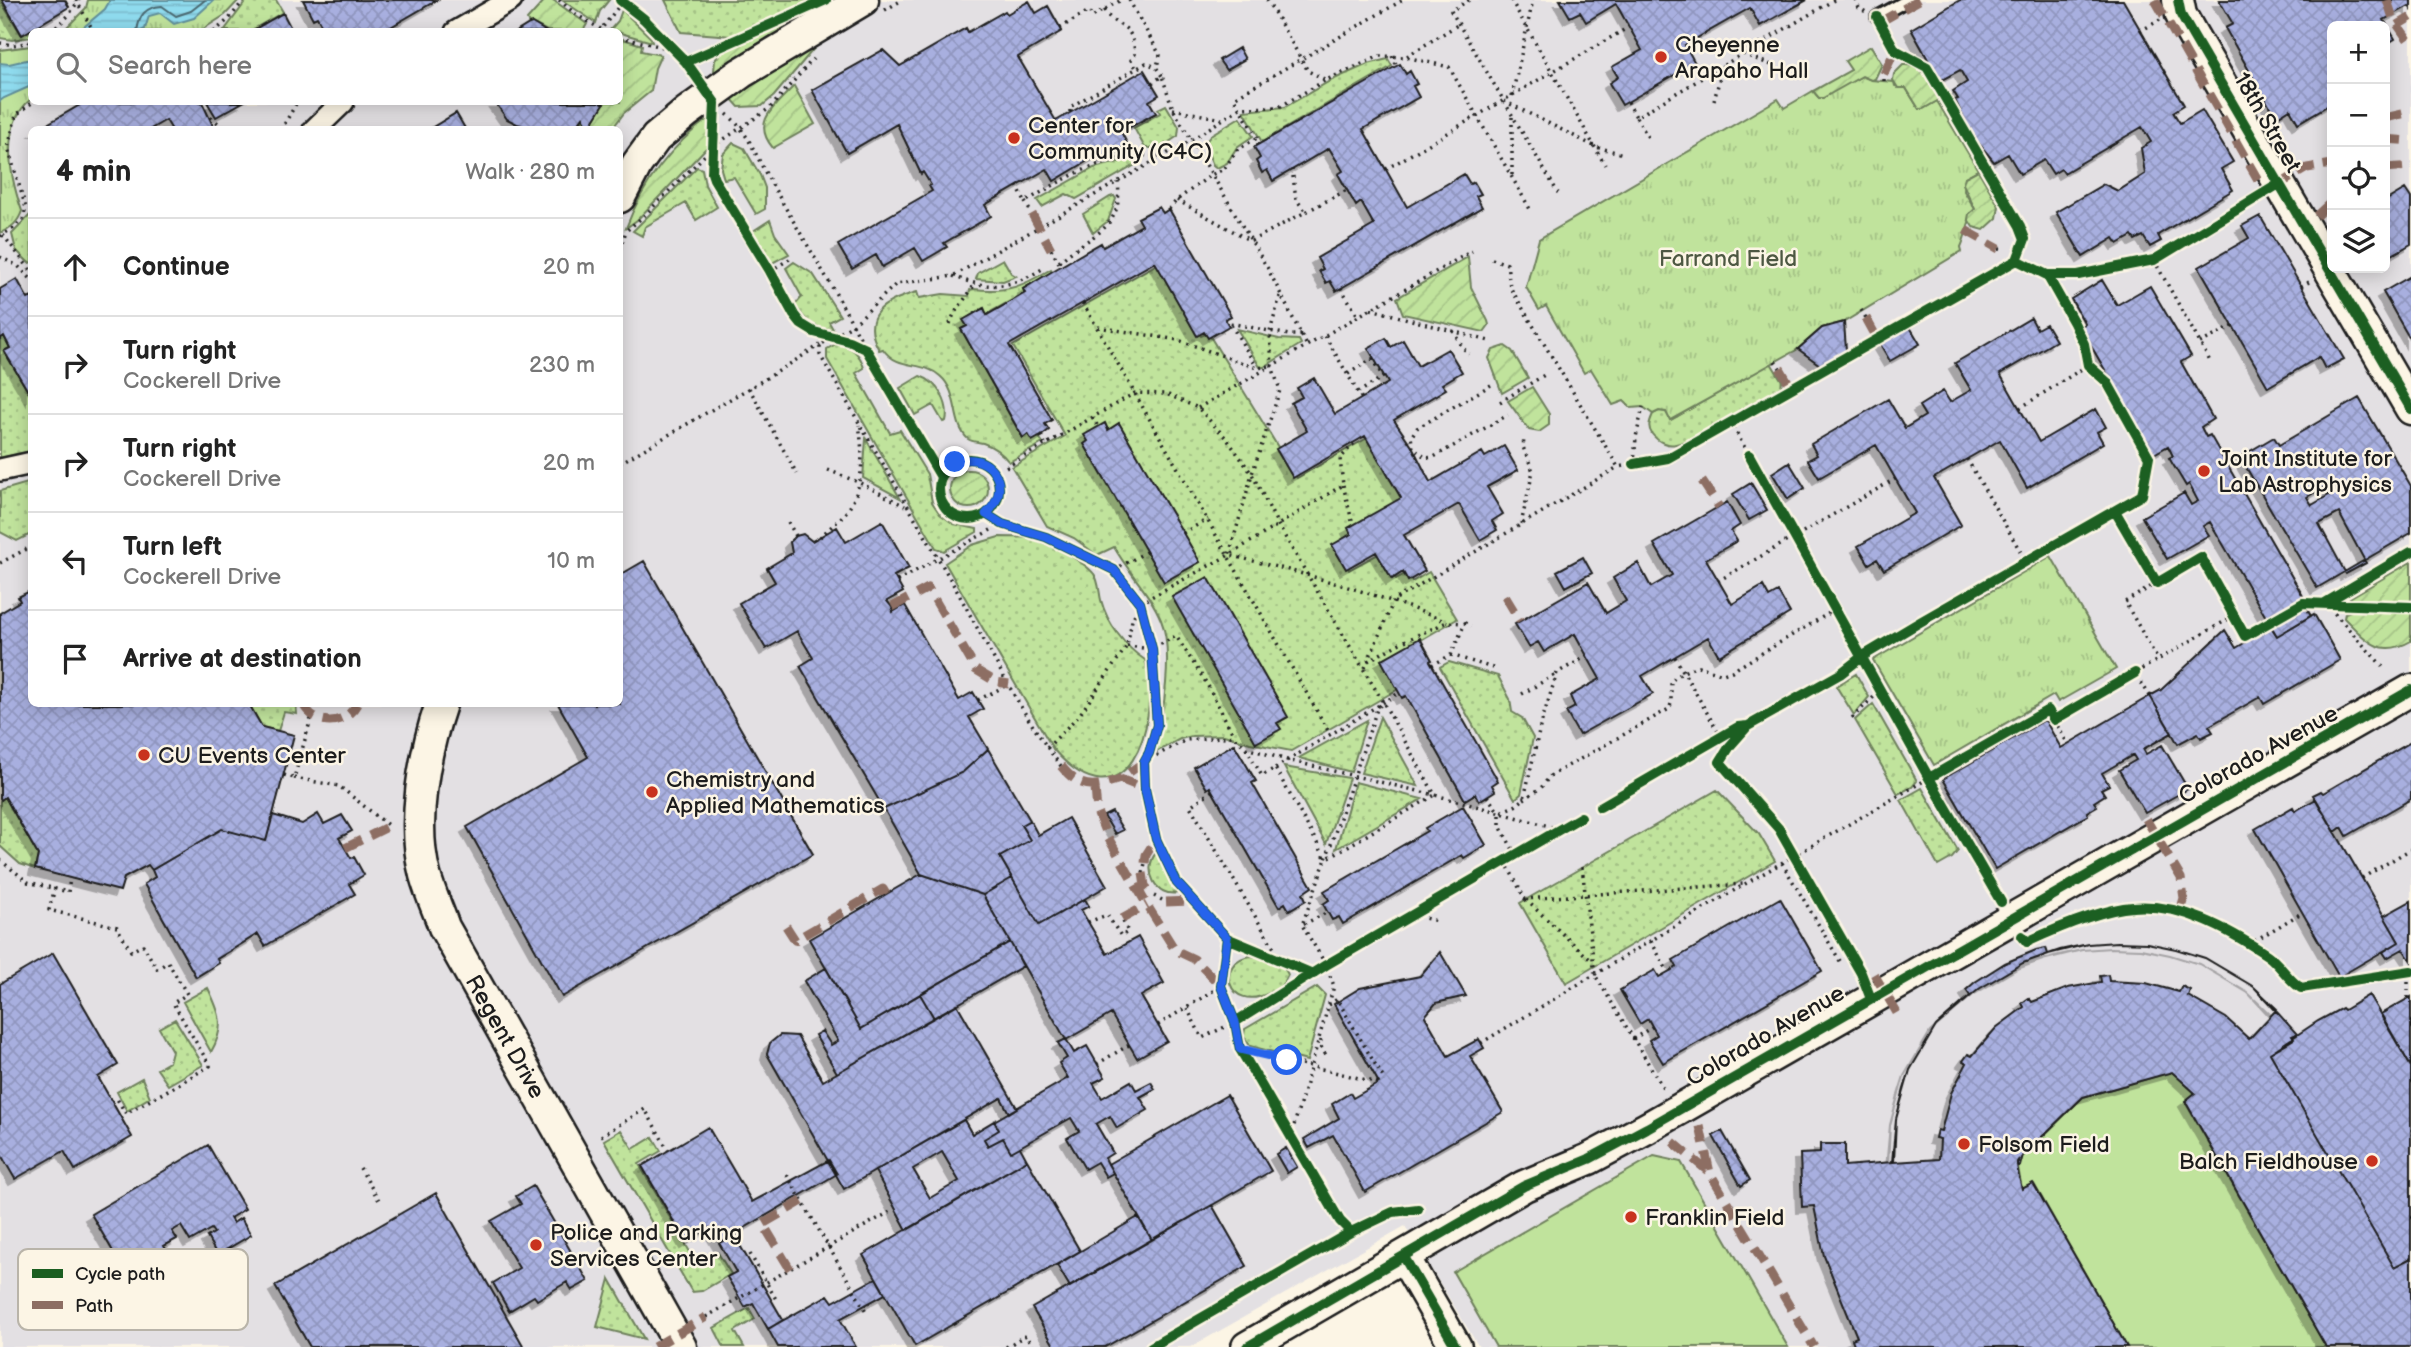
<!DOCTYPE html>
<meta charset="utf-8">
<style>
:root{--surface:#fff;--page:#f2f2f2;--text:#222;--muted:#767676;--line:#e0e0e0}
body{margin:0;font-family:"Balsamiq Sans",sans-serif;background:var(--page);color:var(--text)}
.controls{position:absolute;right:21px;top:21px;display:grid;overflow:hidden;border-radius:10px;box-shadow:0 4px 18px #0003}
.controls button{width:63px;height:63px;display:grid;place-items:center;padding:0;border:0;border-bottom:2px solid var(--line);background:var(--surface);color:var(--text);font:35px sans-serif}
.stop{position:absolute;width:21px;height:21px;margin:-16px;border:5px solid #2563eb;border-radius:50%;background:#fff}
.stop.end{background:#2563eb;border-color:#fff;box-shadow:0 2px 7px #0008}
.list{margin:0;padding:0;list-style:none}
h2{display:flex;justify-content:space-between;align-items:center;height:91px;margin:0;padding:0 28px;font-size:30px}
h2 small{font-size:23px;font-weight:400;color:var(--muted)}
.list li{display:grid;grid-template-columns:46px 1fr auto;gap:21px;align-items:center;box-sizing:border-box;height:98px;padding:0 28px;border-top:2px solid var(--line)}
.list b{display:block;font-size:26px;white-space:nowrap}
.list p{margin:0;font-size:23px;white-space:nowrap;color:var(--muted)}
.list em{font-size:23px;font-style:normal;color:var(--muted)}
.icon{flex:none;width:38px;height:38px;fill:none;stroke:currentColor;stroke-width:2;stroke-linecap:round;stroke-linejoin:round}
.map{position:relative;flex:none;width:2411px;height:1347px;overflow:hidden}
.search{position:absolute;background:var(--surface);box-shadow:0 4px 18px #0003;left:28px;top:28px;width:595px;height:77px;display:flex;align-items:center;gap:18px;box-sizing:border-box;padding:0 24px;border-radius:10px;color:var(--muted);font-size:26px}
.panel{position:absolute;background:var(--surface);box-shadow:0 4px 18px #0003;left:28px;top:126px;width:595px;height:581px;border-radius:10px}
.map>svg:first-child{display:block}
</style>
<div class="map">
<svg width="2411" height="1347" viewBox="0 0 2411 1347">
<defs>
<pattern id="grass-dots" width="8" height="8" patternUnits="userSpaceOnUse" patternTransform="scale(1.75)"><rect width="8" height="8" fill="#c0e39c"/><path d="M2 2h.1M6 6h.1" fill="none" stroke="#a4c286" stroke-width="1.8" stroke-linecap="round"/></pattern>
<pattern id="park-tufts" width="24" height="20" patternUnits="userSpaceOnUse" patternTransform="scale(1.75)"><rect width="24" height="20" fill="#c0e39c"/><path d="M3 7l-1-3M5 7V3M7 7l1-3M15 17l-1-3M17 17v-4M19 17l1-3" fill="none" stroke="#a4c286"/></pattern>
<pattern id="garden-furrows" width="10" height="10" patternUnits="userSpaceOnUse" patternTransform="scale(1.75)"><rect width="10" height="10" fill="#c0e39c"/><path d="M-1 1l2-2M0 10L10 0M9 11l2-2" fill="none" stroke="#a4c286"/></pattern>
<pattern id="water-rules" width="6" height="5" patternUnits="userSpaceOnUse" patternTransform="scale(1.75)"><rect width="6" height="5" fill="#8fdbee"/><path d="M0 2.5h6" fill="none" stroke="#7bbbcc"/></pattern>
<pattern id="building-cross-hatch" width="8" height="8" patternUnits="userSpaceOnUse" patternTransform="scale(1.75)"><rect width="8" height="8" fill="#a8afdf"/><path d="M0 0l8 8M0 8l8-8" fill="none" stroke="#9096bf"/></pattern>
<filter id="shadow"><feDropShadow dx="-6" dy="6" stdDeviation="0" flood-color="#0004"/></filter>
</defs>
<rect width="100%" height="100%" fill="#fcf5e5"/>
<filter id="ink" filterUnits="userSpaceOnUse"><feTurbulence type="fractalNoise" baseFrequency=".0143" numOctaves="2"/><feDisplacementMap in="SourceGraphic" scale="14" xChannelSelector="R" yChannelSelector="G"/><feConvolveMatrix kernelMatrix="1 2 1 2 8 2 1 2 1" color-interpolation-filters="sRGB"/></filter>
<g filter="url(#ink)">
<path fill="#e3e0e3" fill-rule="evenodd" d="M0 0H2411V1347H1479L1405 1226 1191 1347H0ZM2332 26H2385V268H2332ZM32 32H620V102H32ZM32 130H620V704H32Z"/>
<path fill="url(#grass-dots)" stroke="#6e805c" stroke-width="2" d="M0 0 21 34 37 25 39 31 32 32 31 37 12 40 0 38Z
M247 0H276L283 12 250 31H224Z
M562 0H609L600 11 596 23Z
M665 0H819L732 36 681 32Z
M622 10 651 38 652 42 610 30 618 21Z
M1388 59 1392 66 1262 142 1244 111 1285 107 1330 81 1368 64Z
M1166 105 1179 127 1178 136 1160 148H1145L1134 128 1160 113 1158 109Z
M1240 117 1253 136 1237 147 1227 163 1217 168 1213 165 1204 144 1212 134Z
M733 143 744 148 760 175 765 188V209L756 214 734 177 724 179 721 169 723 154Z
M1138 157 1141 160 1137 164 1076 199 1066 194 1042 207 1037 200 1094 168Z
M697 167 702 169 705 185 717 207 696 220 686 203 645 227 642 236 633 231Z
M1114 196 1116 199 1108 221 1093 233 1083 214 1110 197Z
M31 214 32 262 29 263 16 250 12 234Z
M770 220 775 234 789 254 774 262H771L753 231Z
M1003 259 1011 273 1016 276 1003 281 976 279 978 273Z
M794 262 813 274 840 316 829 322 833 329C815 330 804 319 795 305L802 297 786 268Z
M1159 263 1201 336 1208 333 1297 478 1369 437 1404 499 1336 546 1349 570 1380 553 1396 579 1407 573 1412 582 1429 572 1457 619 1385 661 1400 688 1291 751 1250 743 1224 735 1192 736 1180 739 1158 751 1156 748C1163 716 1174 650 1161 620 1150 593 1128 572 1114 547L1097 555 1074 538 1047 526 1012 467 1065 436 1013 346Z
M1051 269 1053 272 1023 289 1025 293 987 314 983 308 964 320 967 326 961 329 1022 437 1028 434 1039 437 1043 443 1009 462C1002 453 995 447 983 443 979 442 972 442 968 439 951 423 960 393 940 376 922 360 898 371 883 349L879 350C859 314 885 301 917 292L919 298 943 294 969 296 970 290 974 289C1008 293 1023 286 1051 269Z
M1237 329 1279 339 1299 340 1301 344 1264 367H1260Z
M4 336 10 348 4 351 32 398 31 451 0 458V339Z
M836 344C852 347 860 353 864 368L856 373 890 433 900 430 927 474 932 502 940 514 954 524 977 529V532L944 551 936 548 827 359V349Z
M1771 363 1782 381 1781 386C1763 399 1695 440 1676 444 1667 446 1658 442 1652 434 1647 427 1650 421 1653 414L1659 411 1666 412 1671 420Z
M920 376C938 382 950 404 946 421L943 422 933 405 915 415 900 388Z
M866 439 900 498 863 478Z
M31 482V534L17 541 0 532V491Z
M999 537C1008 537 1018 537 1027 538 1044 541 1083 560 1094 574 1099 580 1099 592 1101 600 1107 623 1125 647 1145 660 1162 726 1125 832 1053 749L945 563 972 545Z
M1449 662 1498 676 1510 699 1512 712 1522 718 1533 738 1521 794 1515 799 1440 667Z
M1856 674 1869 697 1854 715 1836 686Z
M249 704H296L297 714 284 712 278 731 262 727Z
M1873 704 1917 781 1912 787 1898 794 1855 720Z
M1380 717 1418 786 1361 773Z
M1367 720 1351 772 1299 758Z
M1284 767 1349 778 1326 844Z
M1355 782 1422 799 1336 849Z
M1922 788 1958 851 1952 858 1938 866 1901 800Z
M1717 790 1759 834 1775 861 1566 983 1520 903Z
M5 797 38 855 35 869 20 864 0 846V801Z
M1156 853 1178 893C1156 898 1142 870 1156 853Z
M1251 956C1264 958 1284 962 1288 975 1285 983 1278 989 1269 993 1227 1014 1214 960 1251 956Z
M1317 987 1325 995 1307 1061 1250 1046 1244 1036 1245 1029Z
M208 988C220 1013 226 1026 211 1052L183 1002Z
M175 1019 203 1065 168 1085 157 1069 169 1062 172 1051 159 1028Z
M142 1078 150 1097 127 1111 117 1092Z
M621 1130 633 1149 653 1137 661 1151 639 1164 697 1264 718 1253 731 1274 702 1291 692 1292 604 1140Z
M610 1279 644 1339 597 1327Z
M749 1308 755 1319 735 1331 744 1347H724L714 1328Z"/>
<path fill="url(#park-tufts)" stroke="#6e805c" stroke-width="2" d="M88 0H239L225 15 200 31 62 32 86 8Z
M31 46V99C0 125 9 174 22 211 18 223 11 228 0 233V50Z
M1862 76 1871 80 1894 82 1895 86 1906 88 1919 109H1923L1937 101 1978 170 1965 177 1964 191 1975 209C1967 222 1967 234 1961 247L1962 251 1844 322 1822 328 1798 349 1670 420 1666 412 1659 411 1653 414 1643 407 1631 408 1624 401 1613 405 1591 369 1584 373 1546 306 1539 310 1526 287 1539 239 1778 99 1784 108 1813 91 1819 98Z
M2051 556 2116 669 2058 702 2054 695 1934 765 1873 660Z"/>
<path fill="url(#garden-furrows)" stroke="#6e805c" stroke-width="2" d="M545 0H553L587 24 583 31H547L532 23 529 24 527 20Z
M791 22 793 23 717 73 714 71 715 60 726 47Z
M620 38 642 45 641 51 661 55 655 68 651 91 624 113 612 129H586L581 119 583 117 590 127 603 104 600 102H620V63L623 57 620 55Z
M816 46 774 96 762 106 739 107 730 97Z
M1871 46 1882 64 1875 79 1871 80 1862 76 1823 98H1819L1813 91 1851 70 1845 61Z
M1903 65C1924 63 1930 85 1939 100L1923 109H1919L1906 88H1898L1893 80 1894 74Z
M794 86 815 124 773 148C751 122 774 107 794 86Z
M710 117 709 145 637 220 626 228C643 183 672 145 710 117Z
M1978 170 1999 206 1997 218 1984 230 1973 227 1968 219 1969 214 1975 209 1963 184 1965 177Z
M1468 257 1471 287 1488 321 1489 325 1484 332 1403 314 1397 298Z
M1505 346 1512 351 1528 378 1502 393 1489 358 1493 350Z
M1532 387 1549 414V425L1539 432 1529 430 1508 401Z
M950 489a19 19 0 1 1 38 0a19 19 0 1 1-38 0Z
M2411 562V603H2348L2346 600Z
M2351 611H2411V641C2380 659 2366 640 2344 618L2345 613Z"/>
<path fill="#c0e39c" stroke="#6e805c" stroke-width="2" d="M2172 1072 2195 1093 2185 1102 2326 1347H2127L2034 1184 2022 1189 2017 1162 2083 1097Z
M1654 1156 1681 1162 1788 1347H1496L1453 1272Z"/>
<path fill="url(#water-rules)" stroke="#618f9a" stroke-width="2" d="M110 0H214L194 18 174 24 160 13 149 16 145 29 141 31H79L105 9Z
M31 59V86L4 98 0 101V63L9 64Z"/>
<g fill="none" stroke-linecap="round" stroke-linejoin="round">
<path stroke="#4a6870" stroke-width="2" d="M137 32C139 15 145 7 162 6L176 16 191 11 205 0"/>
</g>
<path fill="url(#building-cross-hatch)" stroke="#1c1c1c" stroke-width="2" fill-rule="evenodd" filter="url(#shadow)" d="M2 0H65L69 7 22 35Z
M303 0H437L382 32H339L337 27 325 32 317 17 313 19Z
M1560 0H1807L1760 26 1750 8 1685 45 1695 63 1622 105 1609 83 1618 77 1612 67 1642 50 1616 4 1586 22 1580 12 1570 17Z
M1960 0H2123L2184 105 2173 112 2180 123 2202 110 2233 162 2221 169 2233 190 2158 235 2161 241 2150 247 2143 236 2135 240 2132 236 2118 244 2114 238 2083 257 2056 212 2104 184 2118 191 2145 174 2141 148 2151 142 2142 127 2064 173 2061 169 2053 174 2044 160 2020 174 2008 154 1994 162 1973 136 1955 100 1958 99 1953 91 1967 82 1960 70 1940 81 1911 29Z
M2219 0H2411V9L2409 6 2384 20 2395 39 2385 45V26H2332V103L2298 123 2290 109 2276 118 2225 28 2233 24Z
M1029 1 1036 13 1048 6 1062 31 1018 57 1056 121 1144 70 1159 95 1149 101 1156 113 1121 132 1128 145 1104 158 1101 153 1054 181 1047 169 985 205 991 216 944 243 947 247 923 261 915 248 882 267 876 255 852 269 838 245 932 191 929 186 931 185 923 172 921 174 897 124 847 153 812 90 883 50 900 66 966 28 968 32 1005 11 1007 14Z
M283 13 293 32H250Z
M532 23 547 32H516L529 24Z
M1239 48 1245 59 1226 70 1219 60Z
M1400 64 1406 74 1410 71 1417 84 1413 86 1419 97 1363 129 1407 207 1464 174 1470 184 1474 182 1481 194 1476 196 1482 207 1336 291 1330 281 1326 283 1319 271 1323 269 1317 258 1374 225 1361 202 1356 206 1338 174 1343 171 1329 148 1273 181 1267 170 1262 173 1256 161 1260 158 1254 147Z
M85 102H202L215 130H172L166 120 149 130H37Z
M207 102H243L216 117Z
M495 102H600L604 104 589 128 583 117 574 130H538L517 124 507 119Z
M456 113 466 130H428Z
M2405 189 2411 198V244L2385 259V201Z
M1159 207 1163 213 1169 209 1231 316 1225 319 1229 326 1208 338 1204 332 1197 336 1155 262 1009 345 1052 420 1045 424 1049 430 1041 436 1032 441 1028 434 1023 438 961 329 967 326 963 320 984 308 987 315 1025 293 1023 289 1061 266 1101 243 1103 247 1142 225 1138 218Z
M2260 216 2344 359 2325 369 2319 357 2268 387 2199 267 2249 238 2242 226Z
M2411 276V341L2383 292Z
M17 279 28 299 32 297V398L4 351 10 348 4 336 0 339V289Z
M2102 280 2117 305 2150 286 2191 356 2181 362 2213 419 2201 427 2206 437 2210 435 2303 596 2300 598 2311 616 2277 636 2210 522 2203 526 2209 535 2167 559 2142 517 2184 493 2191 505 2198 501 2189 484 2186 486 2169 458 2173 456 2168 446 2154 454 2080 327 2085 324 2071 299Z
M2031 318 2037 329 2046 324 2056 341 2000 374 2039 442 2096 409 2106 427 2097 432 2103 443 2027 488 2000 440 1934 478 1961 525 1884 570 1877 559 1869 564 1858 546 1915 513 1876 445 1819 478 1808 460 1817 455 1811 444 1888 399 1905 428 1925 416 1919 406 1943 391 1950 402 1971 390 1955 363Z
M1844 322 1846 350 1820 365 1798 349 1822 328Z
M1910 327 1920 344 1890 361 1880 344Z
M1386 338 1391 347 1403 340 1418 366 1448 349 1462 372 1442 384 1446 389 1394 420 1413 448 1430 482 1482 452 1485 457 1504 446 1518 470 1487 487 1503 514 1492 521 1497 530 1480 540 1459 504 1404 535 1425 571 1408 581 1403 572 1392 579 1376 552 1346 569 1332 545 1351 534 1348 528 1401 498 1365 436 1293 478 1276 449 1307 431 1291 403 1302 397 1297 388 1314 378 1335 414 1388 383 1368 348Z
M2359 398 2411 486V533L2317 588 2240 457 2274 437 2279 445Z
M1105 423 1108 430 1119 423 1200 562 1164 582 1084 444 1088 441 1084 435Z
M1789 462 1805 488 1788 499 1772 473Z
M1751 483 1767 510 1749 520 1733 494Z
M2324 487 2329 495 2312 505 2307 497Z
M1727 502 1740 525 1731 531 1737 541 1706 559 1732 604 1763 586 1769 597 1778 592 1790 613 1719 656 1708 637 1642 676 1653 694 1579 735 1566 712 1575 707 1570 696 1600 679 1587 656 1575 634 1544 652 1538 642 1529 647 1515 624 1588 582 1606 613 1626 601 1613 578 1638 563 1651 587 1672 575 1654 544Z
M2339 513 2366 563 2346 574 2319 524Z
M882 521 909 568 894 576 903 592 887 601 892 607 893 612 905 605 959 700 973 692 983 709 969 717 988 749 963 772 884 809 800 666 813 658 797 631 766 649 739 603 775 582 767 568 792 553 790 542 796 536 803 534 812 541 837 527 846 542Z
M1583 557 1592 573 1566 587 1557 571Z
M644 561 813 854 562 997 467 827 588 757 558 704H620V575Z
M1208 577 1288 717 1277 723 1281 729 1256 743 1172 597Z
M32 590V704H249L262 727 294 735 266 841 222 829 152 870 148 865 124 878 120 891 35 869 38 855 5 797 1 800 0 798V613L20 601 18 597Z
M2314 614 2340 660 2264 704 2260 697 2209 726 2213 732 2201 738 2198 733 2178 744 2150 696 2161 690 2225 630 2236 648 2271 627 2277 636Z
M1420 638 1432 660 1430 661 1498 781 1492 785 1495 791 1479 801 1475 794 1465 800 1406 696 1402 698 1381 660Z
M2150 696 2172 733 2143 749 2146 754 2162 745 2188 789 2145 813 2119 770 2136 760 2133 755 2102 773 2109 785 2101 789 2105 795 2094 802 2097 806 2087 812 2088 815 1995 869 1943 779 2045 720 2061 748Z
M2411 742V799L2347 836 2342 827 2335 832 2313 795 2321 791 2323 793Z
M1234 744 1256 781 1252 783 1312 887 1303 893 1306 900 1289 910 1285 903 1279 907 1210 787 1207 789 1194 767Z
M988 749 1030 820 1021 825 1030 840 1000 857 1012 878 983 895 921 874 884 809 963 772Z
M2316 799 2399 942 2339 977 2255 829 2293 807 2295 811Z
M1463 806 1486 845 1464 858 1462 855 1343 924 1339 917 1332 920 1323 904 1329 900 1324 891 1427 831 1425 828Z
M1112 812 1123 830 1115 834 1104 816Z
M318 814 324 824 342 815 352 831 339 838 351 858 354 857 364 875 349 884 355 894 265 946 258 934 217 959 219 963 196 977 144 884 155 877 152 870 222 829 266 841 273 815 302 824Z
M1068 818 1107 886 1039 925 1000 857 1030 840 1021 825 1030 820 1038 835Z
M921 874 983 895 1010 942 861 1029 809 939Z
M1012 878 1039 925 1085 899 1089 906 1081 910 1107 954 1138 937 1164 983 1141 996 1167 1041 1137 1058 1111 1014 1066 1040 983 895Z
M1780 898 1822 971 1663 1063 1649 1040 1657 1035 1648 1019 1640 1024 1620 990 1655 970 1659 977 1677 967 1673 960Z
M2411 901V961L2403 949 2387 958 2383 952 2399 942 2384 916Z
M1010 942 1023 966 934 1018 920 994Z
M2117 942 2147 943 2176 949 2205 958 2254 987 2297 1034 2292 1036 2294 1039 2270 1053 2394 1267 2411 1258V1347H2326L2185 1101 2195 1093 2172 1072 2083 1097 2023 1155 2020 1166 2017 1165 2019 1159 2017 1162V1165L2019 1177 2022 1189 2033 1183 2127 1347H1855L1852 1339 1857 1337 1824 1256 1814 1206 1802 1207 1800 1154 1820 1153V1144H1845V1166L1892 1162 1896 1119 1910 1070 1936 1026 1970 996 1966 990 1975 982 2005 963 2036 950 2046 948 2048 954 2088 944Z
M2117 942 2147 943 2176 949 2205 958 2254 987 2277 1009 2249 1039 2226 1018 2188 996 2190 990 2182 986 2179 992 2146 983 2109 981 2108 975 2100 976 2101 982 2068 988 2032 1002 2029 998 2022 1003 2024 1007 1996 1028 1972 1056 1968 1054 1963 1061 1967 1063 1951 1093 1941 1131 1937 1130 1935 1138 1940 1139 1939 1159 1894 1162 1896 1119 1904 1089 1910 1070 1936 1026 1979 989 2023 963 2060 950 2088 944Z
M1440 952 1466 996 1436 1003 1425 1016 1448 1056 1479 1039 1484 1048 1470 1056 1503 1112 1365 1192 1333 1135 1309 1148 1304 1139 1339 1118 1332 1104 1350 1093 1353 1098 1379 1083 1334 1004 1360 988 1420 976Z
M53 953 118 1065 98 1077 132 1137 75 1170 64 1151 15 1179 0 1153V984Z
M826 968 861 1029 920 994 934 1018 837 1073 815 1035 822 1031 831 1045 838 1041 804 981Z
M2369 995 2411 1067V1258L2394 1267 2270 1053 2318 1021 2342 1008 2344 1010Z
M2411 997V1067L2381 1014Z
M957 1004 1017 1108 1009 1113 1001 1098 844 1189 767 1054 770 1043 780 1035 797 1036 823 1081Z
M1066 1039 1074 1053 1087 1046 1105 1077 1093 1083 1102 1098 1131 1081 1136 1090 1151 1082 1155 1089 1140 1097 1148 1110 1117 1128 1110 1116 1096 1124 1113 1153 1105 1158 1113 1173 1106 1177 1097 1162 1085 1169 1067 1138 1079 1131 1071 1118 1011 1152 1003 1138 988 1146 984 1139 999 1130 994 1121 1068 1078 1059 1063 1067 1058 1058 1043Z
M1227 1095 1271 1171 1152 1240 1108 1164Z
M964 1120 972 1134 994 1121 999 1130 984 1139 988 1146 1003 1138 1011 1152 1020 1147 1027 1160 907 1230 875 1171ZM942 1152 959 1181 930 1198 913 1169Z
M708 1127 752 1202 829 1160 837 1174 719 1243 710 1228 686 1243 642 1166Z
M1722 1131 1750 1180 1741 1186 1713 1136Z
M208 1145 245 1209 230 1218 233 1223 241 1218 251 1235 217 1255 207 1237 214 1233 211 1229 190 1241 181 1226 172 1231 177 1239 164 1246 167 1251 127 1275 91 1214Z
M1286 1148 1297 1167 1287 1173 1276 1154Z
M1027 1160 1080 1251 915 1346 863 1255Z
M533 1186 588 1281 572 1290 567 1282 537 1300 534 1296 509 1311 493 1283 519 1268 491 1221 521 1204 516 1196Z
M436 1193 524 1347H310L275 1286Z
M1212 1205 1247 1266 1105 1347H1055L1032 1308Z
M1138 1217 1152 1240 1070 1287 1057 1265Z
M734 1235 783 1320 768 1329 753 1303 745 1307 727 1277 736 1272 719 1243Z
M876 1278 885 1294 840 1319 856 1347H778L768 1329 828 1295 833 1302Z"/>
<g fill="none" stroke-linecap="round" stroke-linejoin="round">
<g stroke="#1c1c1c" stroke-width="16">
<path id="lane" d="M1877 17 1908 0"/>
</g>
<g stroke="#1c1c1c" stroke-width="26">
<path id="street" d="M456 32 511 0
M314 130 343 102
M0 470 32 463"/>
</g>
<g stroke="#1c1c1c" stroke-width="35">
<g id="secondary">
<path d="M2178 0 2181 15 2193 36 2411 409"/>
<path d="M620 197 637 164 656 138 687 112 741 73 863 0"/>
<path id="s1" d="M441 704C424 754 411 823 425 875 430 893 438 910 444 927L681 1347"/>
<path d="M1404 1257 1456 1347"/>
<path d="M1247 1347 1524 1186 1589 1159 1647 1128 2411 690"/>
</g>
</g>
<path stroke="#1c1c1c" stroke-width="3.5" stroke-dasharray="2 5" stroke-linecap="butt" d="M76 0 94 32
M559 0 577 15 606 32
M1129 0 1160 55 1157 66
M1267 0 1308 71 1326 80 1380 56 1406 57 1449 67 1530 209
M1469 0 1451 11 1558 193
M1511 0 1605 165
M1855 0 1859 8 1866 12
M885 10 902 0
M1104 10C1117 32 1132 18 1135 54L1131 60 1137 69
M1060 28 1089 11 1092 17 1121 0
M2140 31 2160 20
M51 32 68 16 79 0
M214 32 229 19 244 0
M599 32 622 2
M620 37 663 47 686 62 773 24
M0 43 13 45 32 42
M1743 54 1774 66
M1392 56 1397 66
M1407 56 1459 24
M1884 81V74
M1152 83 1162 76 1173 109 1268 269 1307 346
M1512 96 1533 0
M1504 101 1596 147 1624 154
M1714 101 1723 65
M1628 102 1636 117 1834 0
M1173 109 1222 119
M1070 112V107L1146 63 1156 67 1162 76
M727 114C750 134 755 155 770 181 802 237 836 291 866 349
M211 117 226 130
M1512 117V175
M1636 117 1649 139
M281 130 297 102
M1258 145 1257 138 1234 98 1403 0
M1292 169 1296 199 1306 212
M1386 169 1629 27
M1017 186 1025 202C1067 177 1109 151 1159 156
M1177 200 1249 240
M1025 202 1032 214
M1169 209 1177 200 1211 175 1224 169 1237 150 1257 138
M3 235 32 272
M0 236 14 228 23 219 26 208 8 148 16 115 33 102
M1251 241 1347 190
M620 249 626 231 645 215 714 146 770 108 813 59
M1051 249 1061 266
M1999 249 2005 250
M0 257 18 266 32 280
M1492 259 1507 264 1510 287 1618 467 1634 464 1636 437 1643 407
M2154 260 2211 363
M1059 262C1089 234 1124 231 1118 182
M770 271 793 257
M953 276C989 291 1011 288 1044 268
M2301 286 2311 281
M1341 288 1358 316
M1280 296 1270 332 1272 366 1280 390 1252 474 1229 555C1303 573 1376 593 1447 622
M1083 303 1330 734
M1371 309 1489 341
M1861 310 1866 318
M1225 319 1230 323 1289 335H1303
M950 324C954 310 967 298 974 285
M1231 325 1256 366
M1098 327 1178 340 1257 368 1270 366
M1453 331 1463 348 1469 354
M1325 336 1362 399
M2200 343 2234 326
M1775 361 1780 368
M1348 374 1372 359 1383 377 1359 392
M1491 385 1417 428 1411 437 1413 448 1426 458 1434 457 1508 415
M749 388 797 474
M1500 402 1546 374
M1198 408 1472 251
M2020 408 2088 365
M1093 417 1098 427
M1730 421 1749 455
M1041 436 1046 445
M1967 459 2026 561
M620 463 777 372 820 345
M1006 467 1135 393 1166 394 1198 408 1227 439 1252 474 1278 525 1383 702 1377 709 1326 859 1435 795 1383 702
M828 470 858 482 905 506
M1343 485 1353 525
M788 522 796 536
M1521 524 1533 471 1523 447 1524 439
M1183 533 1208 519
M820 537C830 527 847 515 853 501 864 478 863 450 859 425
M0 563 32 546
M1114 570 1146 552
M897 581 1002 524
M1718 581 1895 479
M2157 583 2125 602 2158 660
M2325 603 2386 670
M1127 646 1152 649 1176 636 1207 684 1234 736
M1451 655 1496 669
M1675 657 1721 737
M1368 661 1398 644 1447 622 1465 623
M1432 665 1451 655 1465 623 1471 626
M1365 668 1394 600 1618 467
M1522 694 1556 674
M2150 696 2135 673 2234 616
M978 700 1009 684
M1852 718 1881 690
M2054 720 2068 744
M1047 748 1080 714 1127 646 1132 620 1140 603 1229 555 1343 485 1340 459 1355 442
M1246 748 1262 776 1275 768 1326 859 1302 925 1326 965 1334 986 1291 1136
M1144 762 1186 740 1234 736 1246 748 1287 760 1435 795 1560 829
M1061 766C1020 713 990 650 957 591 912 512 865 434 820 355V345L853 325 896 284 953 276 1191 140 1240 108 1279 107 1326 80
M1275 768 1399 693
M284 775 294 778 312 715
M294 778 339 786 389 826
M1212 791 1190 806 1281 960
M1487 796 1498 811
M1524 799 1541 788 1550 776 1669 709 1671 704V681L1683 672 1698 666 1723 674 1732 671 1836 609
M1516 855 1500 826V812L1515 806 1524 799 1540 727 1557 673 1587 656
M0 860 28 882 68 892 70 878
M1505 861 1525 899 1743 884
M1782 863 1840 961
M1582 867 1595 975 1665 1091
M1143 873 1145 863
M2362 878 2411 849
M55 888 49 910 117 927 131 951 143 945 157 969 168 962 187 994 173 1003 210 1066 126 1114 117 1099 112 1101
M1154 896 1166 902
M1526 900 1592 961
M1412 915 1437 921
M1088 922 1107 915 1121 936 1128 932 1122 919
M1304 924 1328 912
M1651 941 1668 972
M2249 944 2303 912
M2408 998V972L2411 973
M1329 1005 1337 999 1385 1081
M1187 1008 1202 1038 1235 1022
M1158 1025 1221 986
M1633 1039 1652 1027
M1321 1040 1320 1045 1327 1057
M1481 1043 1745 884 1929 778
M1240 1049 1379 1083
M1097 1064 1129 1045
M601 1136 645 1109 668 1150
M360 1168 380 1202
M787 1175 867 1313
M750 1254 777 1301
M706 1317 893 1210
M1006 1347 1026 1335 1032 1347"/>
<use href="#lane" stroke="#fcf5e5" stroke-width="10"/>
<use href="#street" stroke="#fcf5e5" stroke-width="21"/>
<use href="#secondary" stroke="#fcf5e5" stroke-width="30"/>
<path stroke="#8d6e63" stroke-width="9" stroke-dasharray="18 9" stroke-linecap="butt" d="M2155 0 2265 192
M2387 0 2393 18 2411 44
M1880 22 1919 0
M2398 25 2411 17
M1884 74 1895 50
M2385 118 2411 112
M578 123 581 130
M2385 139 2411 141
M2385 168 2411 166
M2275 187 2307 168 2332 164
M1032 214 1051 249
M2316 216 2332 201
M1965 230 1999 249
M1866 318 1877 338
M1780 368 1791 387
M1702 481 1719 507
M1505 596 1520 621
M892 607 928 588 976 670 996 682 1009 684
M303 704C315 727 345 726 357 704
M1144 762 1120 779 1145 789
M1061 766C1081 790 1093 788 1120 779
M1095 787 1097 812 1106 834 1147 905 1175 950 1194 959 1221 986
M2146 819 2181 878 2184 898 2180 911
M345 848 389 826
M1145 863 1146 855 1156 839
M1143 873 1145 886 1154 896
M1166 902 1193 901
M1122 919 1147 905
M786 926 795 940 883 889 886 894
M1874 974 1897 1013
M1700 1126 1710 1173 1814 1347
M1673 1142 1710 1173
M790 1269 763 1224 802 1201
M654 1347 706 1317"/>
<g stroke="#fcf5e5" stroke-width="15">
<path id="cycleway" d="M620 0 644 19 686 62 715 103 712 173 714 179 770 271 794 315 801 324 814 332 849 341 866 349 941 477
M2178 0 2181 15 2193 36 2411 409
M686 62 826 0
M2017 260 2047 275H2078L2154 260 2279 184
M1749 455 1929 778 2001 902
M939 489a30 30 0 1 1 60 0a30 30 0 1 1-60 0Z
M1634 464 1668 458 2017 260 2025 239 2020 226 1927 67 1895 50 1877 17
M2115 511 2157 583 2201 557 2245 636 2303 603 2411 607
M986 514 1002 524 1046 537 1114 570 1140 603 1152 649 1157 725 1149 753 1144 762 1145 789 1156 839 1177 883 1227 938 1221 986 1235 1022 1240 1049 1340 1221 1351 1232
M2325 603 2411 552
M1746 728 1730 746 1720 762 1779 829 1861 973 1871 999
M1929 778 2048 710 2054 720 2135 673
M1600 807 1738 727 1748 726 1840 674 1863 656 1920 622 2142 495 2149 457 2107 382 2088 365 2084 344 2074 323 2047 275
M2022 936 2027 942C2055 929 2103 909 2133 907 2181 903 2228 929 2267 955 2280 964 2288 980 2301 988L2411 971
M1227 938 1313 974
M1235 1022 1326 965 1581 817
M1404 1257 1456 1347
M1151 1347 1351 1232 1393 1212 1418 1209
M1247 1347 1524 1186 1589 1159 1647 1128 2411 690"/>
</g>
<use href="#cycleway" stroke="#1b5e20" stroke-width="10"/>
</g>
</g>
<g fill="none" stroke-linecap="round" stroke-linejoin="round" filter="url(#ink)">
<path stroke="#2563eb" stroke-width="9" d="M955 462C991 449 1015 488 986 514L1002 524 1046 537 1114 570 1140 603 1152 649 1157 725 1149 753 1144 762 1145 789 1156 839 1177 883 1227 938 1221 986 1235 1022 1240 1049 1287 1060"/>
</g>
<g fill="#c8321e" stroke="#fcf5e5" stroke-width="2.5">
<circle cx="1661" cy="57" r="7"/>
<circle cx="1014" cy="138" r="7"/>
<circle cx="2204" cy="471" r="7"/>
<circle cx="144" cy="755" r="7"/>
<circle cx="652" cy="792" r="7"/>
<circle cx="1964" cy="1144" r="7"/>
<circle cx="2372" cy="1161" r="7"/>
<circle cx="1631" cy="1217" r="7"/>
<circle cx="536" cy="1245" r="7"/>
</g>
<g text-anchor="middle" stroke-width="5" stroke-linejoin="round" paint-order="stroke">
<g font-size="23" fill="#1c1c1c" stroke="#fcf5e5" text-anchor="start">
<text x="1675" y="52">Cheyenne<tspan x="1675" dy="26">Arapaho Hall</tspan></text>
<text x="1028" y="133">Center for<tspan x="1028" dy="26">Community (C4C)</tspan></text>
<text x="2218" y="466">Joint Institute for<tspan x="2218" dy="26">Lab Astrophysics</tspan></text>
<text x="158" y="763">CU Events Center</text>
<text x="666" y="787">Chemistry and<tspan x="666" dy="26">Applied Mathematics</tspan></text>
<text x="1978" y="1152">Folsom Field</text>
<text x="2358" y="1169" text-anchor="end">Balch Fieldhouse</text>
<text x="1645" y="1225">Franklin Field</text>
<text x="550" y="1240">Police and Parking<tspan x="550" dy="26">Services Center</tspan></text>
</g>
<g font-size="23" fill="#1c1c1c" stroke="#fcf5e5">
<text transform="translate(2268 122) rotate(60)" y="8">18th Street</text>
<text transform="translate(2258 754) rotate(-29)" y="8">Colorado Avenue</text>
<text transform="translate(1765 1035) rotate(-30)" y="8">Colorado Avenue</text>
<text dy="8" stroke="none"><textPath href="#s1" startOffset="355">Regent Drive</textPath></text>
</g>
<g font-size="23" fill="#4d5842" stroke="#fcf5e5">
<text x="1728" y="266">Farrand Field</text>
</g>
</g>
<rect x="18" y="1249" width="230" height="81" rx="10" fill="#fcf5e5" stroke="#b9b4a9" stroke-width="2"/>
<rect x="32" y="1269" width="31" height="9" fill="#1b5e20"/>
<rect x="32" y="1301" width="31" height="8" fill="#8d6e63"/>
<g font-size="19" fill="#1c1c1c">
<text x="75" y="1280">Cycle path</text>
<text x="75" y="1312">Path</text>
</g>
</svg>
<div class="controls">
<button>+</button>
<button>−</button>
<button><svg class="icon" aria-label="locate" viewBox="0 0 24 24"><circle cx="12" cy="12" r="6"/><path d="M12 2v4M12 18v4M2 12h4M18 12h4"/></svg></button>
<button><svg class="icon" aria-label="layers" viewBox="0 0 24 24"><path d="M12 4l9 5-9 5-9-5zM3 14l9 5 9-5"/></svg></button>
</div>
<div class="stop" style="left:1287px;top:1060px"></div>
<div class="stop end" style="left:955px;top:462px"></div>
<div class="search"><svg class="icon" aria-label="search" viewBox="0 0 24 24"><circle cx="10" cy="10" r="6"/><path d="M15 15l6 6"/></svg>Search here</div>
<section class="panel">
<h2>4 min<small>Walk · 280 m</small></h2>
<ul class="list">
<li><svg class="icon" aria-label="ahead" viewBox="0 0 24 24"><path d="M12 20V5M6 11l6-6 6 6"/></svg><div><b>Continue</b></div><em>20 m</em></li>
<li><svg class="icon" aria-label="right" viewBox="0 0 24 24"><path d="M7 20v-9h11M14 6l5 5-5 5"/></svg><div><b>Turn right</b><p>Cockerell Drive</p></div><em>230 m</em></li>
<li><svg class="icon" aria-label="right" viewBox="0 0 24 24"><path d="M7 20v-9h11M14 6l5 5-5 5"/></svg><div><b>Turn right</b><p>Cockerell Drive</p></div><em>20 m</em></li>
<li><svg class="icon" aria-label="left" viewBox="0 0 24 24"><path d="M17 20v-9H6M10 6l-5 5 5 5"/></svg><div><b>Turn left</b><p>Cockerell Drive</p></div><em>10 m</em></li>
<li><svg class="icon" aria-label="arrive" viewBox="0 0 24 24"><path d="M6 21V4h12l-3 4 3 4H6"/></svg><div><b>Arrive at destination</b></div></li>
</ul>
</section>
</div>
